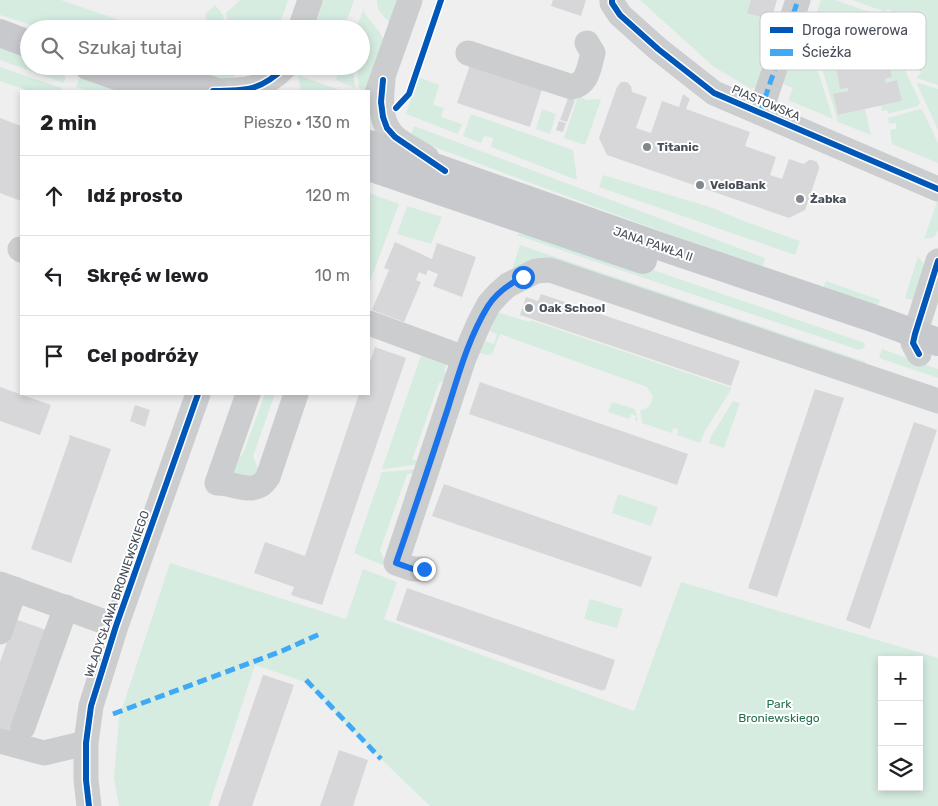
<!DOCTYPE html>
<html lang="pl">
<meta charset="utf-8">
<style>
:root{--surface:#fff;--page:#f6f6f6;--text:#202124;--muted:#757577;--line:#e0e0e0}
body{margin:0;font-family:Rubik,sans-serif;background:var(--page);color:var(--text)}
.controls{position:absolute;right:15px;bottom:15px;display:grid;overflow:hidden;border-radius:0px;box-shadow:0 2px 8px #0003}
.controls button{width:45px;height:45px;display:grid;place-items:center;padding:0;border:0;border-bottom:1px solid var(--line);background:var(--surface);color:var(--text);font:25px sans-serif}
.stop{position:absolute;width:15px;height:15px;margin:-11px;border:4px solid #1a73e8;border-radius:50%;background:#fff}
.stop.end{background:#1a73e8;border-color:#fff;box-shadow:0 1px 5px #0008}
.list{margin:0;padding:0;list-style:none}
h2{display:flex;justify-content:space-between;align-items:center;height:65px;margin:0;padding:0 20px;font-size:21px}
h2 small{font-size:16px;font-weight:400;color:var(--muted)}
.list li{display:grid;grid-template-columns:32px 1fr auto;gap:15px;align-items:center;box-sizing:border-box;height:80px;padding:0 20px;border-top:1px solid var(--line)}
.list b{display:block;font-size:19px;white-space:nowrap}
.list em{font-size:16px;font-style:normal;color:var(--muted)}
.icon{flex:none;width:28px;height:28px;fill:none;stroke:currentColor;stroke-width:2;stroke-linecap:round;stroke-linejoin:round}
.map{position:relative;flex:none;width:938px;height:806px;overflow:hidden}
.search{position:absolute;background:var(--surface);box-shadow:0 2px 8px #0003;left:20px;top:20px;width:350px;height:55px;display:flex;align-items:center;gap:12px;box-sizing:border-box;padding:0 18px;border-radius:28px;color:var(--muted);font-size:19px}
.panel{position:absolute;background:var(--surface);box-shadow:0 2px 8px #0003;left:20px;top:90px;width:350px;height:305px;border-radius:0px}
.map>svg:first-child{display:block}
</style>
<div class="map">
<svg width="938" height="806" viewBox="0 0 938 806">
<rect width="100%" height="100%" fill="#efefef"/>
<path fill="#d6ece1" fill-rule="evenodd" d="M0 0H61L145 29H44L0 15Z
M240 0H288L278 29H229L226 13Z
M318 0H354L344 29H308Z
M377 0H401L390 23C384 16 376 11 377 0Z
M640 0H751L748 13 770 20 773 12 781 14 756 87 751 89 714 67Z
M821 0H835L887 18 895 49 920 102 918 106 888 114 887 110 882 111 881 106 902 101 897 80 886 83 885 79 892 77 887 56 836 68 840 89 848 88V91L833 95 838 115 865 109 871 135 838 122 812 35 809 34Z
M852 0H938V85L917 78V76L921 74 914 58 907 61 901 47 892 14V11L887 9 886 12Z
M215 5 223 15 226 29 208 28 205 14Z
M364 8V13L379 31 383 39 367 85 364 90 359 89 357 66H361V29H356Z
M792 34 808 39 833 119 788 100 793 88 783 84Z
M0 45 29 55V66H59C64 72 67 75 64 83L0 60Z
M169 66H235L236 71 232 83Z
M340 66H353L355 88 336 80Z
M0 67 62 88 59 91H30L0 81Z
M84 74 134 91H90L76 87 80 77Z
M298 75 342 91H301Z
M418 77 439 85 433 105 444 108 441 117 462 124 458 134 406 114Z
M919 83 938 89V130L917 84Z
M578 96 587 100 598 99 601 100 585 145 564 138Z
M542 109 556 114 550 134 536 129Z
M920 109 923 111 938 143V163L892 144 890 130 896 129V123L889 124 888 118Z
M471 114 573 150 577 180 491 147 493 138 484 136 481 143 463 136Z
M414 126 765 258 762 269 421 142 410 137Z
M603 175 710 207 746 222 800 241 795 255 599 187Z
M369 193 399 204 369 284Z
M938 199V231L934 237 924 239Z
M407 206 442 217 431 244 397 234Z
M528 229 589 248 865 343 864 348 859 350 516 235Z
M520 245 866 362 864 367 512 270Z
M918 256 926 267 914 300 905 298Z
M826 281 880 300 876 313 822 291Z
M497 312 529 322 530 320 732 388 705 431 700 443 677 435 678 429 673 428 672 433 642 423 640 410C647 410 651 404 653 397L647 387 500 334 492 354 487 355 480 353 485 341 494 344 497 334 489 331Z
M882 349 938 369V378L879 358Z
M423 356 446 365 444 372 454 376 453 377 439 383 412 460H424L423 464 382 469 420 358Z
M265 394H275L253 456 261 477 245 483 227 468 243 454Z
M733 401 740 403 724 448 709 443 712 435Z
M612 402 635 409 638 421 635 420 636 416 631 414 629 419 608 412Z
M421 469 420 473 407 474 380 550 387 567 354 553 382 472Z
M618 494 658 507 651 526 612 513Z
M170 563 346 619 363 569 397 582 384 619 634 711 681 582 938 658V806H430L381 759 305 682 255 665 209 806H119L114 778 119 718ZM882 660H919V787H882Z
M590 599 623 609 617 628 584 619Z"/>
<path fill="#d7d7d9" d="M553 0H586L581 16 551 6Z
M751 0H777L771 20 747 13Z
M888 56 892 77 885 79 886 83 897 80 902 101 838 115 833 94 848 91V88L840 89 836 68Z
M471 62 543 86 530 127 457 103Z
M621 82H627L631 86 632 92 647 97 636 128 651 133 662 101 679 107 683 94 690 99 686 109 750 132 745 146 776 157 770 175 782 179 789 159 804 164 809 160H812L817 162 819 167V169L805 210 789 218 607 155 599 138 617 87Z
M568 98 575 100 567 122 560 120Z
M0 118 21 126V201L0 193Z
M559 121 566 123 563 132 556 130Z
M395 242 432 259 437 243 476 257 462 297 433 286 438 274 428 270 426 275 419 272 416 280 421 282 404 322 372 310 389 270 384 268Z
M541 294 740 361 731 386 520 315 526 297 538 301Z
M375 347 406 358 322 605 291 595 294 587 254 573 265 542 305 556 359 394H369V365Z
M480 382 688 454 677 485 469 414Z
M0 387 51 405 40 435 0 421Z
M815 389 844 398 777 597 748 588Z
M135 405 150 410 145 427 130 421Z
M914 422 937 430 870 629 846 620Z
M69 435 111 449 71 563 31 549 70 437H69Z
M444 484 652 557 641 587 432 516Z
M407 588 615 660 605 690 603 689V691L396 620Z
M15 619 46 630 10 733 0 729V662Z
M263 675H264L294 685 252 806H218Z
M339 750 368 760 353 806H320Z"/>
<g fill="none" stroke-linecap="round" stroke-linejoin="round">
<path stroke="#cbcdcf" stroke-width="25" d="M612 0V3L620 15 658 49 714 93 938 189
M300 29 310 0
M468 53 572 87C588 84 589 67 593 53L587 43
M383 80C381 100 378 124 397 139 406 146 417 151 427 158
M213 91C246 91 261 91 286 66
M376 96 410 0
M760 113 798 0
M20 249 21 250
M369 323 464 358
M919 354 913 343 915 334 938 261
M248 394 217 483C237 483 255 498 268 477L296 394
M424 569H413L396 563 464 358 479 323 489 304 499 293 508 285 536 271 550 270 938 401
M0 584 116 626
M0 632 15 589
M23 727 66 607
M0 741 44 753 86 743
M89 806 86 780V743L91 706 116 626 198 394"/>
<path stroke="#c7c9cc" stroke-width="28" d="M0 33 29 44
M88 66 159 91
M140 66 214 91
M369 144 659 246 881 321 938 342
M369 167 643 260"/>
<path stroke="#3fa9f5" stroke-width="5" stroke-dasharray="10 5" stroke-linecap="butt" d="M760 113 798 0
M306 680 381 759
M113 714 282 651 322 633"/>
<g stroke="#fff" stroke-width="9">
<path id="cycleway" d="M612 0V3L620 15 658 49 714 93 938 189
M383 80 381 102 383 117 387 128 395 137 445 171
M213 91C246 91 261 91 286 66
M396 108 409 94 441 0
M919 354 913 343 915 334 938 261
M89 806 86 780V743L91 706 116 626 198 394"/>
</g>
<use href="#cycleway" stroke="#0057b8" stroke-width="6"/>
</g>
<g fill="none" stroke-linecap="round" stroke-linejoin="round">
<path stroke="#1a73e8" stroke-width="6" d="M424 569H413L396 563C414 511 431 460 448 408 459 373 469 337 488 306 497 292 509 284 523 277"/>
</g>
<g fill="#82878e" stroke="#fff" stroke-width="2">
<circle cx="647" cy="147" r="5"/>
<circle cx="700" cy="185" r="5"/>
<circle cx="800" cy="199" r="5"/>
<circle cx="529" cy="308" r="5"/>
</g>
<g text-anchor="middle" stroke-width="4" stroke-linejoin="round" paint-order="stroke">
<g font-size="12" fill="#484f59" stroke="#fff">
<text transform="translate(766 103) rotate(23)" y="4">PIASTOWSKA</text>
<text transform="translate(653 244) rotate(19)" y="4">JANA PAWŁA II</text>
<text transform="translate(117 594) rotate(-71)" y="4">WŁADYSŁAWA BRONIEWSKIEGO</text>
</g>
<g font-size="12" font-weight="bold" fill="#484f59" stroke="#fff" text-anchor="start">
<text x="657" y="151">Titanic</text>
<text x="710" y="189">VeloBank</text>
<text x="810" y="203">Żabka</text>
<text x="539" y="312">Oak School</text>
</g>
<g font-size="12" fill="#227052" stroke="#fff">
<text x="779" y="708">Park<tspan x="779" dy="14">Broniewskiego</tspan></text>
</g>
</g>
<rect x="760" y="12" width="166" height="58" rx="8" fill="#fff" stroke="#c8cacd" stroke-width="1"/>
<rect x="770" y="27" width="23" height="6" fill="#0057b8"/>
<rect x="770" y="49" width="23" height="7" fill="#3fa9f5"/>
<g font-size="14" fill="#484f59">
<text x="802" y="35">Droga rowerowa</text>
<text x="802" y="57">Ścieżka</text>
</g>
</svg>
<div class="controls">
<button>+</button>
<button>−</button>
<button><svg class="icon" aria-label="layers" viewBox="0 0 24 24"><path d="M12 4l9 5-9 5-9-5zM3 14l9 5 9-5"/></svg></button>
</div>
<div class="stop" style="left:523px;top:277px"></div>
<div class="stop end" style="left:424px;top:569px"></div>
<div class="search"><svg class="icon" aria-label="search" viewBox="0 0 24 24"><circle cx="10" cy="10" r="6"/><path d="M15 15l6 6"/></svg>Szukaj tutaj</div>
<section class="panel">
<h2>2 min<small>Pieszo · 130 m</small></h2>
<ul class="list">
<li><svg class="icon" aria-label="ahead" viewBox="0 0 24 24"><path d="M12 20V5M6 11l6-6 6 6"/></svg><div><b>Idź prosto</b></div><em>120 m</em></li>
<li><svg class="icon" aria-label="left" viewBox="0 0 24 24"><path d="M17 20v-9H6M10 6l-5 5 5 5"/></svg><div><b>Skręć w lewo</b></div><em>10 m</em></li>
<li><svg class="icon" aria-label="arrive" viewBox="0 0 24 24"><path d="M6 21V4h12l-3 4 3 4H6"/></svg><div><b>Cel podróży</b></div></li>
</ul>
</section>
</div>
